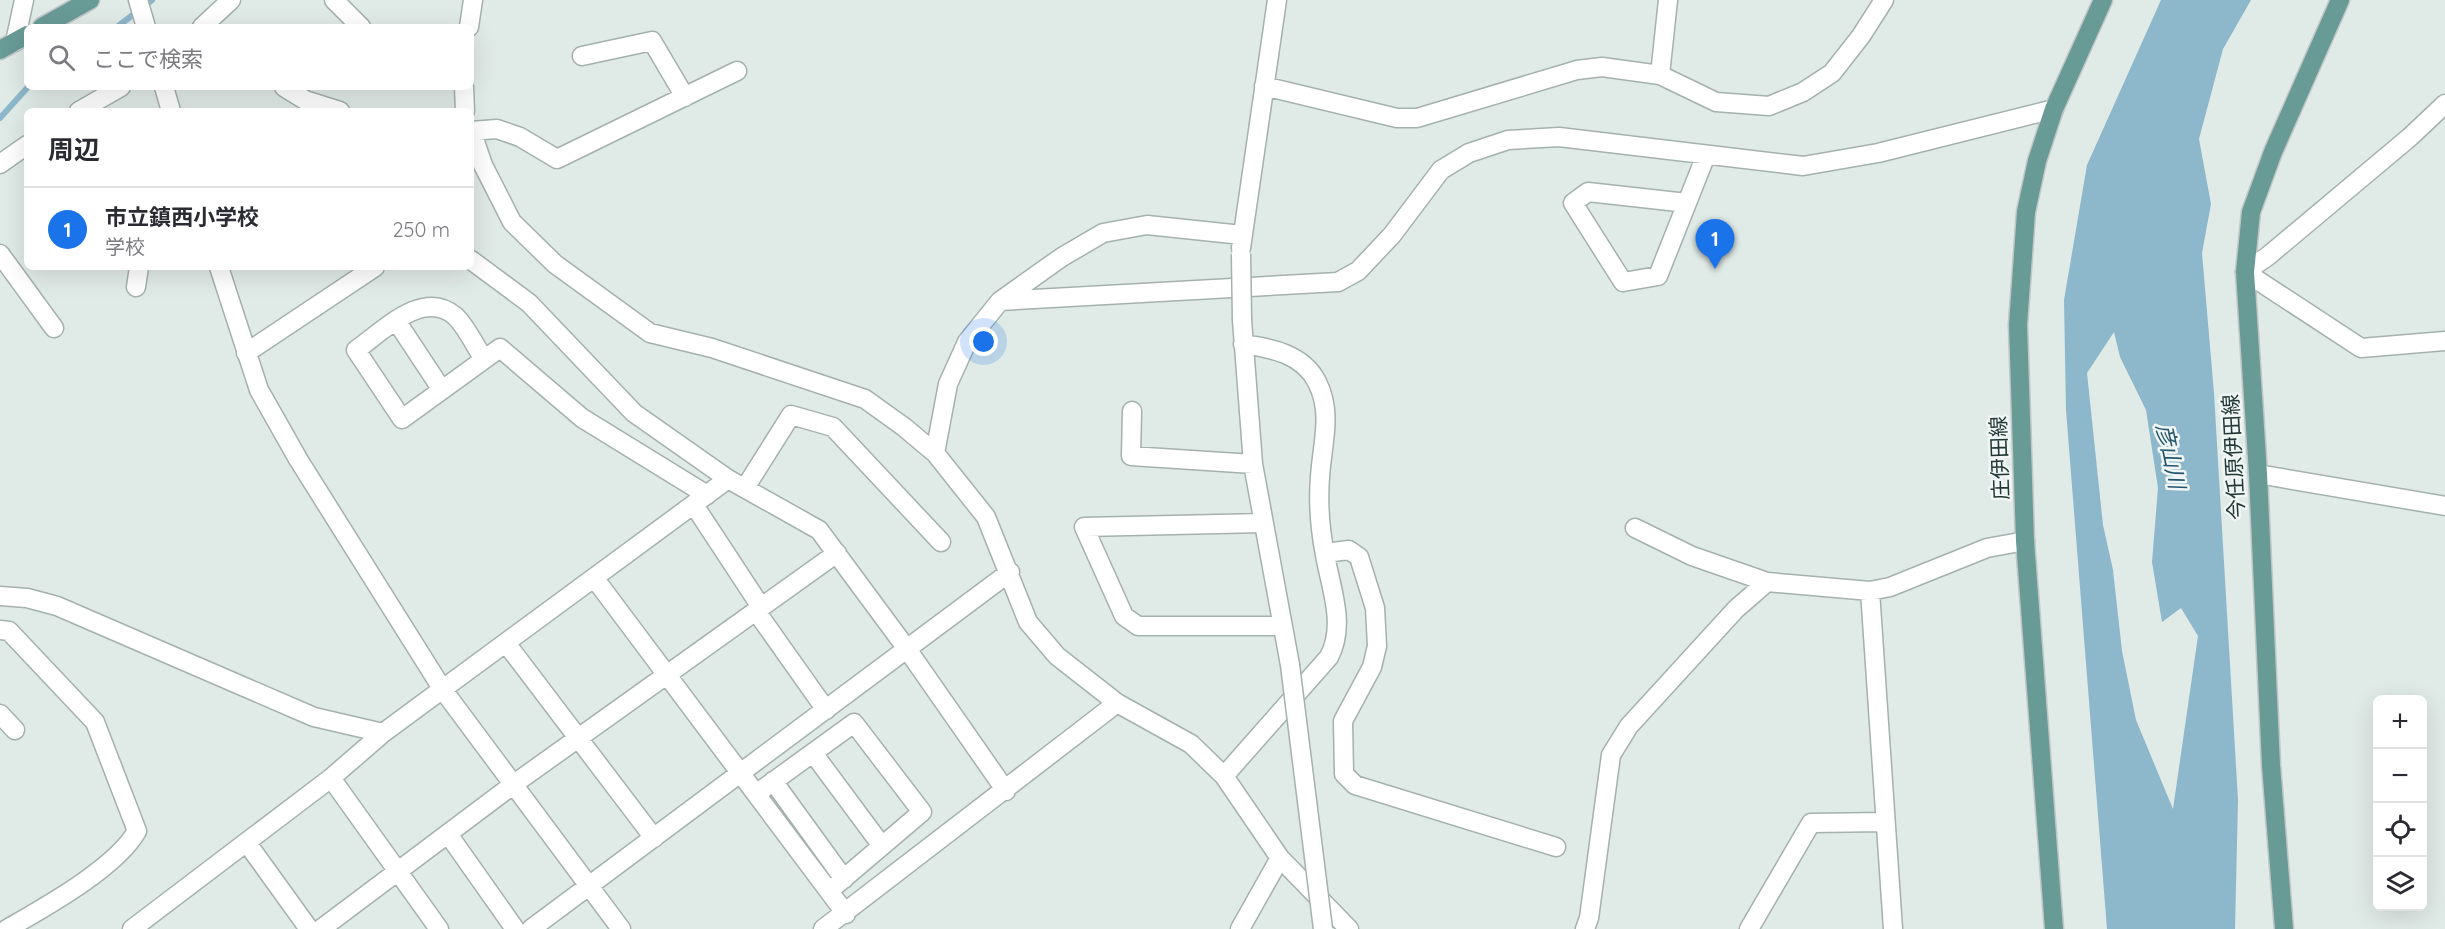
<!DOCTYPE html>
<html lang="ja">
<meta charset="utf-8">
<style>
:root{--surface:#fff;--page:#f7f7f7;--text:#2b2b33;--muted:#7c7c81;--line:#e1e1e2;--accent:#1a73e8}
body{margin:0;font-family:Quicksand,"Noto Sans JP",sans-serif;background:var(--page);color:var(--text)}
.controls{position:absolute;right:18px;bottom:18px;display:grid;overflow:hidden;border-radius:9px;box-shadow:0 6px 24px #0002}
.controls button{width:54px;height:54px;display:grid;place-items:center;padding:0;border:0;border-bottom:2px solid var(--line);background:var(--surface);color:var(--text);font:30px sans-serif}
.you{position:absolute;left:984px;top:342px;width:21px;height:21px;margin:-15px;border:4px solid #fff;border-radius:50%;background:#1a73e8;box-shadow:0 0 0 9px #1a73e833}
.badge{display:grid;place-items:center;width:39px;height:39px;border-radius:50%;background:var(--accent);color:#fff;font-size:20px;font-weight:700}
.pin{position:absolute;translate:-50% -50px;filter:drop-shadow(0 2px 3px #0008)}
.pin::after{content:'';position:absolute;top:32px;width:21px;height:18px;background:inherit;clip-path:polygon(0 0,100% 0,50% 100%)}
.list{margin:0;padding:0;list-style:none}
h2{display:flex;justify-content:space-between;align-items:center;height:78px;margin:0;padding:0 24px;font-size:26px}
h2 small{font-size:20px;font-weight:400;color:var(--muted)}
.list li{display:grid;grid-template-columns:39px 1fr auto;gap:18px;align-items:center;box-sizing:border-box;height:84px;padding:0 24px;border-top:2px solid var(--line)}
.list b{display:block;font-size:22px;white-space:nowrap}
.list p{margin:0;font-size:20px;white-space:nowrap;color:var(--muted)}
.list em{font-size:20px;font-style:normal;color:var(--muted)}
.icon{flex:none;width:33px;height:33px;fill:none;stroke:currentColor;stroke-width:2;stroke-linecap:round;stroke-linejoin:round}
.map{position:relative;flex:none;width:2445px;height:929px;overflow:hidden}
.search{position:absolute;background:var(--surface);box-shadow:0 6px 24px #0002;left:24px;top:24px;width:450px;height:66px;display:flex;align-items:center;gap:15px;box-sizing:border-box;padding:0 21px;border-radius:9px;color:var(--muted);font-size:22px}
.panel{position:absolute;background:var(--surface);box-shadow:0 6px 24px #0002;left:24px;top:108px;width:450px;height:162px;border-radius:9px}
.map>svg:first-child{display:block}
</style>
<div class="map">
<svg width="2445" height="929" viewBox="0 0 2445 929">
<rect width="100%" height="100%" fill="#e0eae7"/>
<path fill="#8db7ca" fill-rule="evenodd" d="M2161 0H2251L2223 49 2199 139 2211 204 2202 253 2214 393 2238 800 2235 929H2107L2066 410 2064 300 2087 165ZM2114 332 2120 357 2146 410 2158 488 2152 562 2162 622 2181 608 2198 636 2173 809 2136 720 2122 651 2113 570 2103 525 2087 373Z"/>
<g fill="none" stroke-linecap="round" stroke-linejoin="round">
<path stroke="#8db7ca" stroke-width="6" d="M117 27 152 0
M0 118 28 87"/>
<g stroke="#a4b1ae" stroke-width="21">
<path id="minor" d="M138 0 146 27
M334 0 361 27
M1668 0 1660 75 1716 102 1769 106 1803 92 1832 73 1861 36 1884 0
M202 27 231 0
M469 27 473 0
M15 42 24 0
M582 56 652 41 685 97
M1264 86 1397 118H1417L1577 70 1602 67 1660 75
M164 87 171 111
M284 87 305 100 340 111
M464 87 465 111
M2445 104 2410 137 2268 256 2245 272 2361 348 2445 341
M79 111 121 87
M471 130 483 165 512 222 555 264 650 333 712 348 865 399 904 427 935 453 986 517 1028 622 1057 656 1117 703 1191 744 1224 776 1280 858 1349 929
M471 131 497 129 520 137 557 159 737 71
M0 164 27 145
M1687 203 1588 192 1573 203 1623 282 1658 276 1706 155
M1241 248 1277 0
M0 254 54 328
M471 260 529 303 634 413 728 479 819 530 907 649 1006 791
M219 267 259 390 298 459 443 690 621 929
M136 287 139 267
M1000 301 1338 282 1358 271 1392 235 1441 170 1469 153 1508 140 1559 137 1803 166 1878 153 2054 109
M1242 320 1253 464 1290 665
M397 322 442 390
M246 353 375 267
M484 359C475 346 466 326 455 316 423 288 382 332 356 350L402 419 500 348 582 418 707 495
M1132 411 1131 456 1253 464
M935 453 948 384 967 342 1000 301 1062 257 1103 233 1147 225 1242 235
M2258 474 2445 506
M745 488 791 415 833 427 941 542
M694 505 761 607
M1263 523 1084 527 1124 616 1138 626H1283
M1635 528 1692 556 1767 582 1870 591 1890 587 1987 548 2025 541
M1325 553 1349 550 1359 557 1375 608 1377 646 1372 667 1343 721 1344 774 1355 785 1556 847
M595 579 846 914
M1870 591 1893 929
M0 596 27 598 57 606 314 717 383 733
M756 611 826 710
M0 630 9 631 95 722 137 831C116 868 45 907 7 929
M506 643 654 838
M0 714 15 730
M813 753 882 846
M1224 776 1329 657C1346 625 1331 589 1325 555 1320 529 1318 502 1320 477 1322 444 1333 413 1317 382 1303 354 1271 348 1243 344
M331 778 439 929
M773 781 844 879
M756 794 854 723 922 812 829 891
M448 834 515 929
M247 843 309 929
M132 929 331 778 383 733 728 479
M321 929 514 784 837 553
M531 929 1010 572
M823 929 1117 703
M1240 929 1280 858
M1585 929 1589 918 1611 755 1629 726 1736 609 1767 582
M1749 929 1811 823 1885 822"/>
</g>
<g stroke="#c1c7c7" stroke-width="21">
<path id="major" d="M42 27 90 0
M0 50 27 35
M2054 929 2025 541 2018 325 2026 212 2037 161 2054 109 2103 0
M2284 929 2271 765 2258 474 2245 272 2251 212 2273 152 2340 0"/>
</g>
<use href="#minor" stroke="#fff" stroke-width="18"/>
<use href="#major" stroke="#699b96" stroke-width="18"/>
<g stroke="#a4b1ae" stroke-width="21" stroke-linecap="butt">
<path id="minor-bridge" d="M1241 254 1242 320
M1290 665 1323 929"/>
</g>
<use href="#minor-bridge" stroke="#fff" stroke-width="18"/>
</g>
<g text-anchor="middle" stroke-width="5" stroke-linejoin="round" paint-order="stroke">
<g font-size="21" fill="#233836" stroke="#f0f6f4">
<text transform="translate(2234 457) rotate(-93)" y="7">今任原伊田線</text>
<text transform="translate(2000 458) rotate(-92)" y="7">庄伊田線</text>
</g>
<g font-size="22" font-style="italic" fill="#23556e" stroke="#f0f6f4">
<text transform="translate(2171 456) rotate(78)" y="8">彦山川</text>
</g>
</g>
</svg>
<div class="controls">
<button>+</button>
<button>−</button>
<button><svg class="icon" aria-label="locate" viewBox="0 0 24 24"><circle cx="12" cy="12" r="6"/><path d="M12 2v4M12 18v4M2 12h4M18 12h4"/></svg></button>
<button><svg class="icon" aria-label="layers" viewBox="0 0 24 24"><path d="M12 4l9 5-9 5-9-5zM3 14l9 5 9-5"/></svg></button>
</div>
<div class="you"></div>
<div class="pin badge" style="left:1715px;top:269px">1</div>
<div class="search"><svg class="icon" aria-label="search" viewBox="0 0 24 24"><circle cx="10" cy="10" r="6"/><path d="M15 15l6 6"/></svg>ここで検索</div>
<section class="panel">
<h2>周辺<small></small></h2>
<ul class="list">
<li><span class="badge">1</span><div><b>市立鎮西小学校</b><p>学校</p></div><em>250 m</em></li>
</ul>
</section>
</div>
